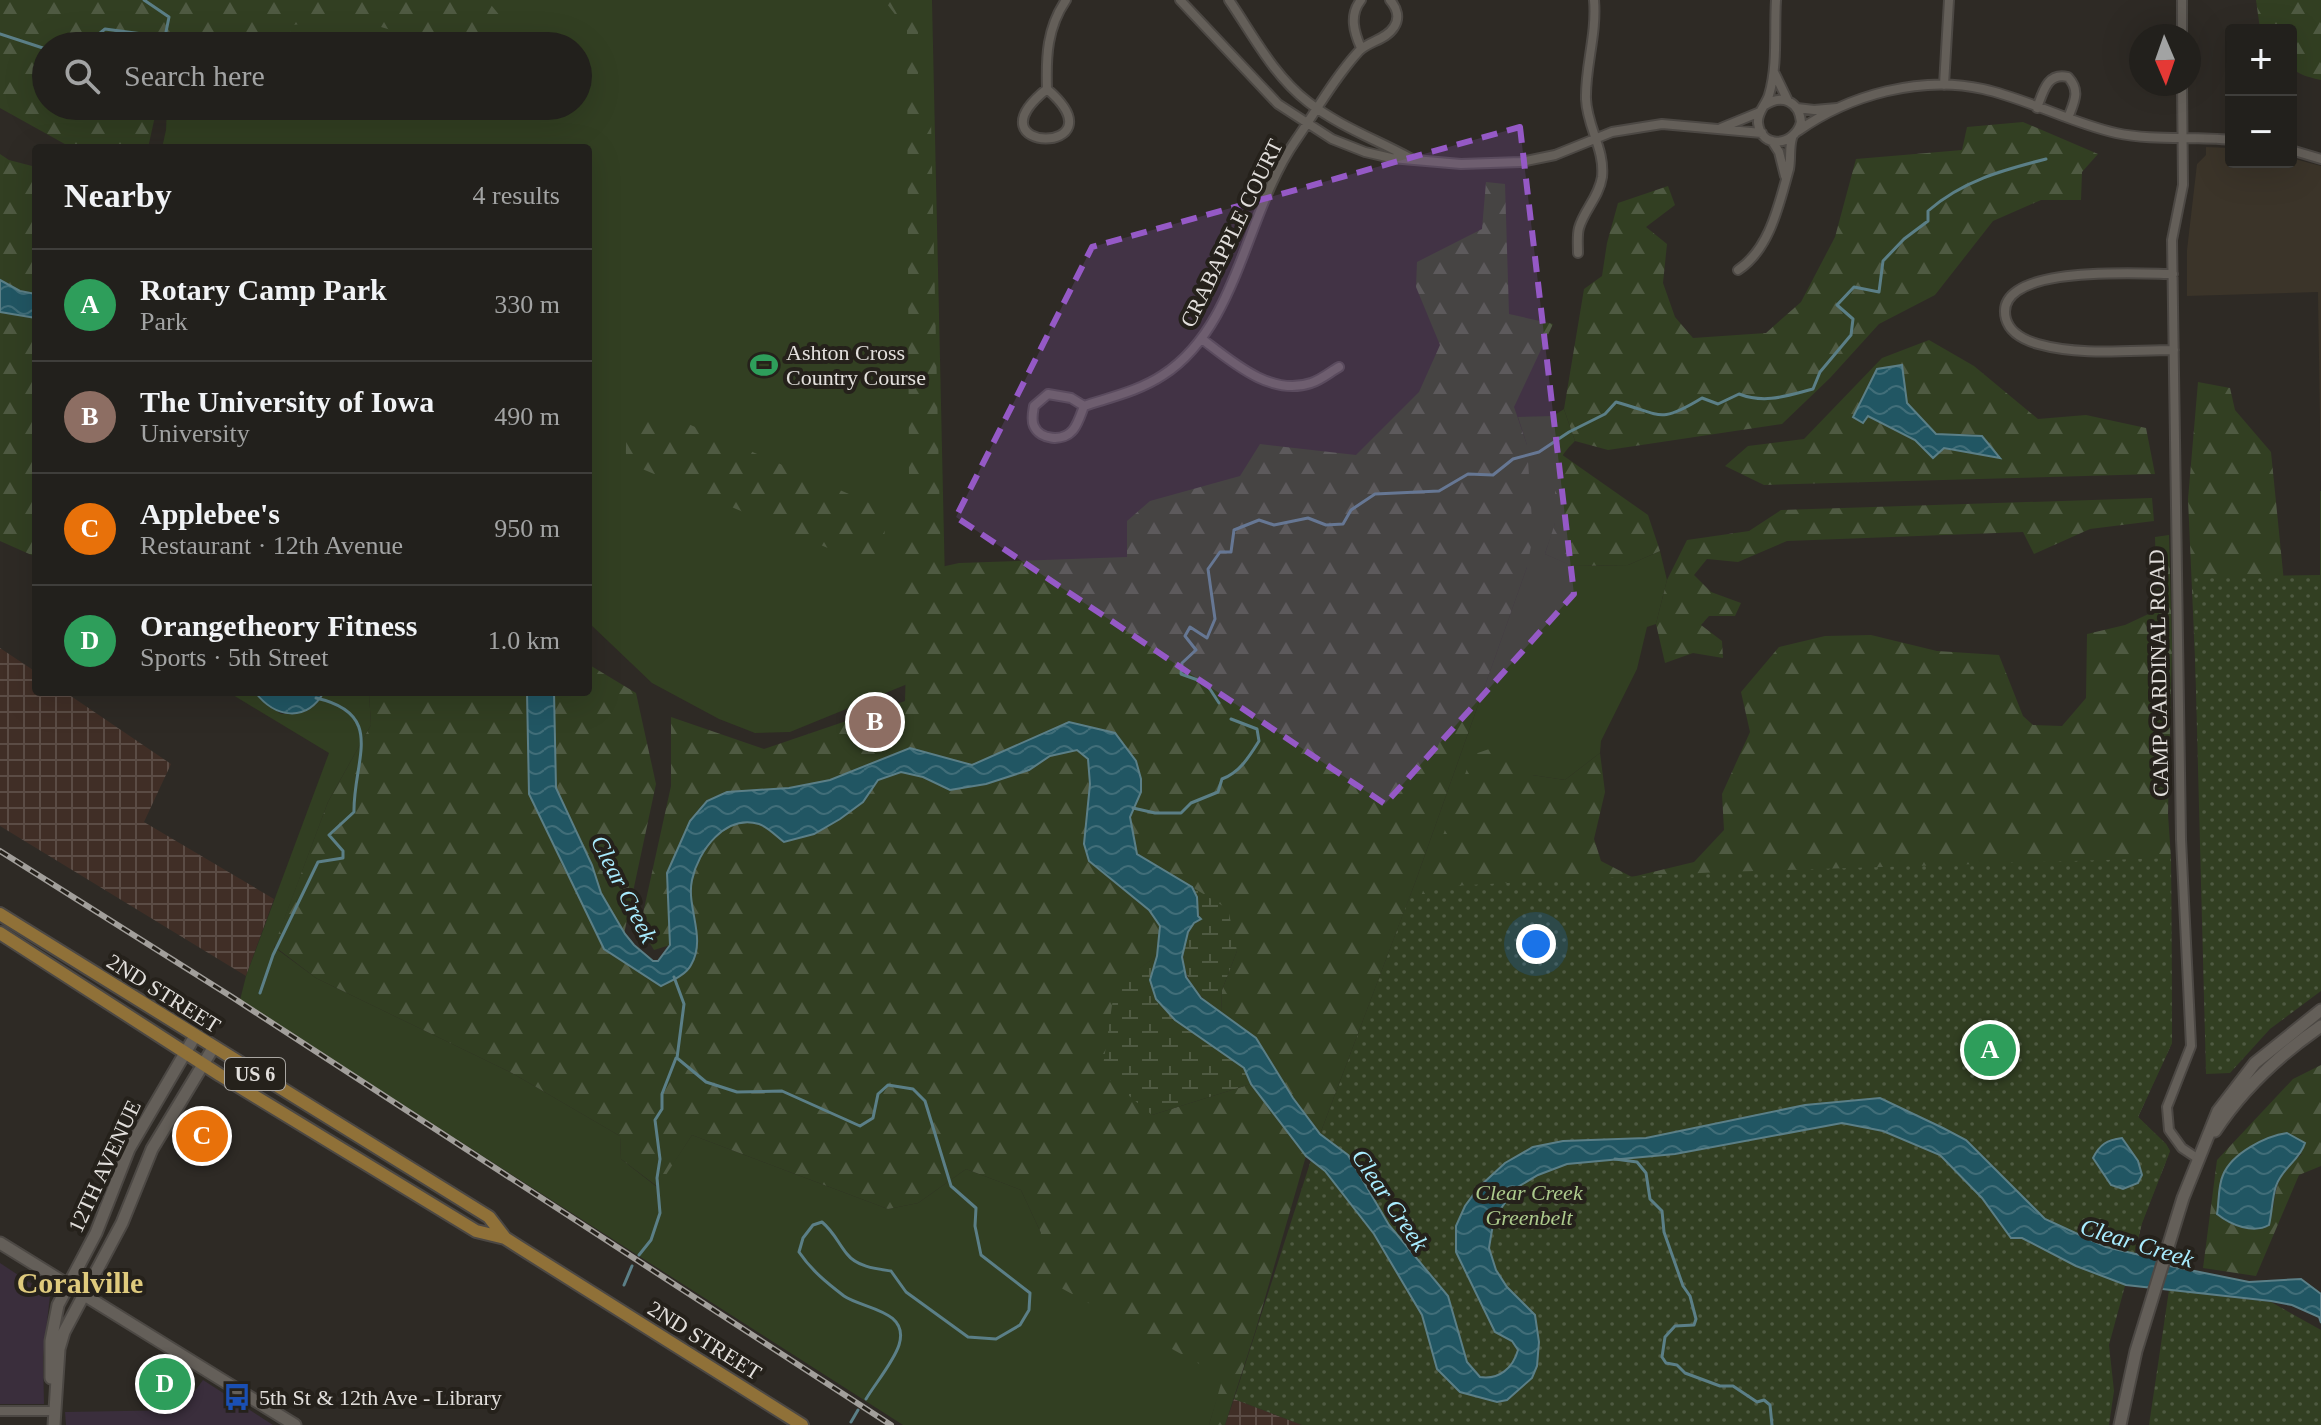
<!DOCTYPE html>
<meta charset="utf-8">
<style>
:root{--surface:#22201c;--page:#2a2825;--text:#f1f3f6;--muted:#a2a3a3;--line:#3f3e3b;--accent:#d93025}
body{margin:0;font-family:Georgia,serif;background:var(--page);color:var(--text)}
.controls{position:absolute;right:24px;top:24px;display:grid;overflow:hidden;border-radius:8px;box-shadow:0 8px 32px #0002}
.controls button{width:72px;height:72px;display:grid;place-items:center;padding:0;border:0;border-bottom:2px solid var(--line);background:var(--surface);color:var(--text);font:40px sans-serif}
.compass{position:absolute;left:2129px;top:24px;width:72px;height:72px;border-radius:50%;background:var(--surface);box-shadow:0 8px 32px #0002;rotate:178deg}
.you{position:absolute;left:1536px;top:944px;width:28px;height:28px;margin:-20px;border:6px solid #fff;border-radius:50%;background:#1a73e8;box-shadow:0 0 0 12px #1a73e833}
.badge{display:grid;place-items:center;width:52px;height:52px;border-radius:50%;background:var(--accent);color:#fff;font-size:26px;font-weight:700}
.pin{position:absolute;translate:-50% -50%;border:4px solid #fff;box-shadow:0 2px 8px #0006}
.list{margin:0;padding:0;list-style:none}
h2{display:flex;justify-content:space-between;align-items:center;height:104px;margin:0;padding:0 32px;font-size:34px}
h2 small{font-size:26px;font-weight:400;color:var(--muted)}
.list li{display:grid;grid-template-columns:52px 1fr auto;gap:24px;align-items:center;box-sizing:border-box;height:112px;padding:0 32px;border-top:2px solid var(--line)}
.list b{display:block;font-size:30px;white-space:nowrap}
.list p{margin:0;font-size:26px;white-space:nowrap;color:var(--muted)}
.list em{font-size:26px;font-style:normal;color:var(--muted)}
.icon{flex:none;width:44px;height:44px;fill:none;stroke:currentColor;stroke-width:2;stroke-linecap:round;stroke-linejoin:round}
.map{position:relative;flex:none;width:2321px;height:1425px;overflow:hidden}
.search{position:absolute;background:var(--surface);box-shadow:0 8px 32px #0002;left:32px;top:32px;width:560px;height:88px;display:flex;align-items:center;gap:20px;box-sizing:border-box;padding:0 28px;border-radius:44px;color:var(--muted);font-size:30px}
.panel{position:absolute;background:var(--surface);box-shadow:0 8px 32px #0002;left:32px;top:144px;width:560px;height:552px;border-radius:8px}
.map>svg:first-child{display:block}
</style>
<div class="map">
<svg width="2321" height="1425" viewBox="0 0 2321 1425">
<defs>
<pattern id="industrial-grid" width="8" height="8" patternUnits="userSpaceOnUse" patternTransform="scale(2)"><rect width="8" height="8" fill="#402e26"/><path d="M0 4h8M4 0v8" fill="none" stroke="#5b4c45"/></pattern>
<pattern id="forest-firs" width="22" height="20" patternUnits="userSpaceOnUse" patternTransform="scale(2)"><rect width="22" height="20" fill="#323f22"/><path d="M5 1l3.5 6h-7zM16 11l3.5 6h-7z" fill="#4f5a42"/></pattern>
<pattern id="wetland-marsh" width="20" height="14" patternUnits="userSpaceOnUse" patternTransform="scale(2)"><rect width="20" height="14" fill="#323f22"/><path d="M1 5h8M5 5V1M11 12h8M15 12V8" fill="none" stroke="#4f5a42"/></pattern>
<pattern id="park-dots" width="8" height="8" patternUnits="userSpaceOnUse" patternTransform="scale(2)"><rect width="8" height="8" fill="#323f22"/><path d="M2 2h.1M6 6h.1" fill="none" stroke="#4f5a42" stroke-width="1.8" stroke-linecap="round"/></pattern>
<pattern id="water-waves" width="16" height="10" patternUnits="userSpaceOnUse" patternTransform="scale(2)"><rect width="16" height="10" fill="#215663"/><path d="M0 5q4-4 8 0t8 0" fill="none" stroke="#416e79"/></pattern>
</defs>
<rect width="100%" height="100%" fill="#2e2a25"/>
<path fill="#3a2e3c" d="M0 1263 50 1296 43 1357 44 1404H0Z
M203 1380 273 1425H66L65 1412 181 1410Z"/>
<path fill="url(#industrial-grid)" d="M0 648 36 672V692H65L171 764 144 822 274 899 246 976 0 826Z
M1234 1399 1302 1425H1225Z"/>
<path fill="#3b3429" d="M2206 147 2231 148V162H2291V158L2321 166V491L2318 292 2187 296V250L2197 164 2206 155Z"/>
<path fill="#323f22" d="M185 0H932L945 582 937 672 790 732 755 733 719 719 652 683 588 622V148H162L166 130 167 106H578V46H178Z
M1564 409 1575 441C1543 472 1561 487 1555 523 1553 533 1548 544 1545 554L1573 566 1628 565 1660 551 1667 580 1656 624 1647 627 1637 669 1601 741 1600 753 1565 780 1532 775 1426 887 1332 1143 1320 1134 1416 880 1527 567V445L1518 417 1553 416Z
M228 692H252L281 714H294L318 702 324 692H369L371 725 328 802 274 947 316 978 512 1073 620 1136 621 1159 657 1187 692 1135 888 1209 918 1203 966 1169 1021 1190 1041 1233 1224 1377 1209 1425H903L245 1004 240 1000 246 976 329 753Z"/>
<path fill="url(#forest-firs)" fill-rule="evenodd" d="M0 0H487L505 22 504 46H445L354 19 292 25 286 46H46V106H166L155 116 148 148H72L0 108Z
M884 0H918V83L931 120 941 567 959 563 1127 557V521L1150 501 1240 476 1260 444 1356 455 1419 392 1440 345 1416 287 1417 262 1482 229 1486 182 1505 184 1509 314 1553 324 1514 407 1527 445 1533 536 1527 567 1416 880 1320 1134 1293 1098 1256 1038 1221 1014 1222 990 1237 951 1150 862 1137 854 1130 817 1141 792 1115 733 994 757 972 765 910 748 830 780 789 788 727 792 707 800 690 821 667 873 670 945 654 950 640 927 671 786V717L764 749 905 701C907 659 902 619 901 577 900 544 905 511 909 479L907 30Z
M2256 0H2321V80C2282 71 2291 66 2291 30L2260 29Z
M2023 122 2098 154 2082 172 2081 200H2041L1993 221 1935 295 1879 324 1830 378 1782 424 1608 450 1575 441 1564 409 1584 289 1602 276 1607 243 1618 203 1668 186 1675 205 1646 227 1667 244 1663 283 1675 317 1693 338 1766 333 1801 302 1835 237 1856 159 1962 150 1967 127Z
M0 154 9 160 36 167V294L20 291 0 280Z
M0 312 36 318V557L0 541Z
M1929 340 1974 366 2038 419 2086 415 2146 428 2155 474 1764 485 1725 466 1748 446 1804 439 1882 358Z
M2198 382 2230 388 2235 410 2271 452 2285 592 2205 886 2188 499Z
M653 412 670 416 881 508 886 513 882 567 877 569 633 465 626 455C626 432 627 418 653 412Z
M1561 454 1648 515 1660 551 1628 565 1572 566 1545 554 1555 523V473Z
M2152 498 2154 521 2090 529 2034 554 2023 532 1787 541 1738 562 1707 559 1694 575 1711 592 1741 603 1735 616H1709L1701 625 1722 641 1723 658 1693 653 1665 663 1656 624 1667 580 1687 540 1749 531 1781 510Z
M2169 535 2172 647 2168 814 2171 858 2172 1043 2138 1117 2166 1144 2170 1151 2142 1223 2134 1255 1332 1143 1472 755 1512 741 1532 775 1565 780 1600 753 1605 792 1594 839 1601 861 1632 877 1694 862 1724 830 1722 794 1750 732 1741 692 1779 647 1825 636 1871 635 1937 651 1999 655 2023 716 2033 725 2062 726 2086 698 2087 634 2125 625 2157 610 2155 537Z
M588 664 636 693 656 784 624 934 601 893 592 865 556 788 554 692H588Z
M369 692H527L530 794 604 949 661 986 697 929C693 915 690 901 691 885 693 860 717 822 745 822 761 821 772 833 784 841L814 834 840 819 863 802 878 780 901 772 923 777 950 790 986 784 1029 770 1049 756 1077 750 1088 759 1090 784 1084 844 1089 861 1149 910 1160 926 1157 956 1115 986 1152 1115 1251 1084 1306 1156 1256 1329 1225 1425H1209L1223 1377 1032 1272 1041 1233 1021 1190 966 1169 918 1203 888 1209 692 1135 658 1187 621 1159 620 1136 512 1073 316 978 274 946 328 802 371 725Z
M2321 1065V1166L2299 1175 2256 1276 2203 1268 2217 1160 2293 1079ZM2302 1154C2281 1171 2276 1182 2273 1209L2222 1176Z"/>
<path fill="url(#wetland-marsh)" d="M1192 887 1228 909 1237 951 1222 990 1221 1014C1189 989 1170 962 1194 923L1200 921 1197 897Z
M1157 956 1150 980 1175 1020 1244 1068 1251 1084 1152 1115 1102 1073 1115 985Z"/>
<path fill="url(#park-dots)" d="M2320 491H2321V991L2270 1029 2230 1073 2206 1074 2193 577 2320 575Z
M2171 858 2172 1043 2138 1117 2166 1144 2170 1151 2142 1223 2109 1345 2114 1391 2109 1425H1302L1234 1399 1311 1160 1410 896 1426 902 1432 887 1720 872Z
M2169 1290 2271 1302 2321 1330V1425H2149Z"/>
<path fill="url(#water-waves)" stroke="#5b7f87" stroke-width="2" d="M0 280 20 291 36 294V318L0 312Z
M1902 365 1907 403 1936 434 1982 436 2000 458 1944 448 1933 458 1915 440 1868 416 1863 423 1853 417 1877 369Z
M255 692H324C306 723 275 718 255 692Z
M527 692H554L556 788 592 865 601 893 625 934 634 945 653 961H658L670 945 667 873 690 821 707 801 727 792 789 788 830 780 910 748 972 765 1069 722 1115 733 1136 761 1141 779V792L1130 817 1137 854 1192 887 1197 897 1198 916 1201 919 1194 923 1188 932 1182 957 1186 977 1201 998 1256 1038 1293 1098 1320 1134 1348 1155 1389 1225 1448 1296 1467 1362 1480 1377C1499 1380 1513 1368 1518 1350L1512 1341 1495 1332 1456 1252V1226L1465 1206 1479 1187 1505 1163 1533 1147 1563 1141 1646 1138 1805 1105 1880 1098 1943 1128 1966 1140 2045 1219 2106 1247 2157 1259 2170 1266 2249 1282 2301 1279 2321 1294V1323L2319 1317 2292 1305 2271 1301 2126 1285 2076 1266 2022 1238H2011L1982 1198 1940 1155 1883 1131 1842 1123 1675 1154 1567 1164 1538 1175 1516 1188 1494 1218 1489 1248 1496 1270 1507 1287 1535 1315 1539 1342 1537 1366 1532 1378 1507 1400 1497 1402 1460 1392 1437 1369 1422 1315 1374 1234 1325 1171 1306 1156 1251 1084 1244 1068 1175 1020 1156 999 1150 980 1157 956 1160 926 1149 910 1089 861 1084 844 1090 784 1088 759 1077 750 1050 756 1029 770 986 784 950 790 923 777 901 772 878 780 863 802 840 819 814 834 784 842C776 836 768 827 759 824 725 814 698 851 692 880 686 908 707 938 691 965 686 975 671 981 661 986L604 949 529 794Z
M2287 1133 2305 1143C2300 1160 2282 1168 2276 1186 2272 1198 2272 1213 2269 1225 2253 1234 2231 1225 2217 1214 2219 1203 2218 1186 2223 1175 2232 1153 2266 1136 2287 1133Z
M2122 1138 2138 1161 2142 1175 2138 1183 2123 1189 2111 1185 2093 1158C2100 1144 2107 1140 2122 1138Z"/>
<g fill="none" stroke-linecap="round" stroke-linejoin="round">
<path stroke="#5b7f87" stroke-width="3" d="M0 34 46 49
M84 46 105 29 165 37 169 17 144 0
M57 106 65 114 81 106
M1219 703 1206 683 1181 674 1182 663 1196 650 1185 636 1190 627 1207 638 1215 619 1208 569 1220 552H1231L1234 530 1259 520 1274 525 1308 518 1326 525 1343 524 1351 510 1375 494 1439 491 1468 474 1493 475 1513 459 1539 452 1569 432 1605 414 1616 402C1661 414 1658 425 1702 398L1718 404 1739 394C1765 404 1786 396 1813 389L1820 372 1851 335 1853 319 1837 305 1854 287 1879 292 1883 261 1904 239 1928 221V211C1962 181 2003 170 2046 159
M1133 808 1155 813H1181L1191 803 1218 792 1222 779C1240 772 1249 757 1259 741L1257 729 1231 719
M674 977 684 1004 677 1058 706 1082 737 1092 782 1091 860 1126 873 1118 878 1094 888 1085 913 1089 925 1101 951 1186 976 1208 975 1226 981 1255 1030 1293 1029 1310 1020 1325 996 1339 968 1337 906 1292 891 1271C877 1269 857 1267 847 1254 838 1243 834 1232 822 1222L813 1225 803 1238 799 1252C811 1270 827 1283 844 1296 863 1309 910 1310 899 1345 894 1361 875 1384 866 1399
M260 993 273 955 318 862 343 858V851L329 835 354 812C353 760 387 714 316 698
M1615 1159 1637 1162 1646 1173 1650 1199 1662 1211 1664 1232 1683 1286 1690 1296 1696 1319 1694 1325 1675 1326 1665 1337 1662 1357 1666 1363 1677 1365 1685 1373 1720 1386H1733L1757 1402 1764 1400 1770 1405 1772 1425
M639 1255 651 1240 660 1213 657 1178 660 1159 655 1120 662 1109V1094L676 1058
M624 1285 632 1266
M851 1422 858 1410"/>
<g stroke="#4c4844" stroke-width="12">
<path id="street" d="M1180 0 1278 104 1332 139 1365 152 1391 158 1461 164 1521 162 1555 155 1612 132 1662 124 1762 133
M1229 0C1253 35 1273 75 1308 102 1339 126 1375 139 1410 158
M1361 0C1349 15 1354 32 1361 48
M2182 36V0
M1774 72 1788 101
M2182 84 2183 185 2172 240 2181 839 2191 1046 2167 1107 2169 1130 2182 1148 2197 1158
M1944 85 1949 0
M1047 89C965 154 1125 156 1047 89 1046 56 1047 28 1066 0
M1765 105C1782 94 1799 101 1801 122 1795 146 1761 150 1758 123 1757 112 1766 105 1769 95 1778 65 1774 30 1776 0
M1797 108 1814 110 1837 108
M2037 108C2043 92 2047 72 2068 77 2081 91 2074 102 2068 118
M1721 128 1760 112
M1798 131C1849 95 1921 75 1983 89 2028 99 2071 123 2116 133 2154 141 2192 136 2231 140
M1772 141 1779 152 1785 176
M2291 150 2321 159
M1578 253C1578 245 1577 235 1579 228 1584 210 1599 197 1602 177 1605 149 1587 127 1586 99 1585 67 1597 34 1594 0
M1738 270C1770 249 1779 204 1789 169 1791 159 1789 148 1792 138
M2173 274C2142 274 1991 263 2006 319 2010 333 2024 340 2038 344 2080 356 2130 350 2174 350
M1202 339C1231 361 1271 397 1311 383 1321 380 1330 372 1339 367
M1084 406C1081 414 1078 424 1073 430 1063 442 1040 440 1034 426 1031 420 1033 412 1034 406L1048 394 1071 398 1084 406C1111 397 1139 391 1163 375 1239 326 1245 213 1296 140 1316 111 1335 77 1359 51 1369 41 1386 40 1394 27 1400 18 1397 8 1390 0
M0 1411H54"/>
</g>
<g stroke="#4c4844" stroke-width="15">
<path id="secondary" d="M2215 1131C2243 1088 2279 1055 2321 1026
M0 1243 295 1425
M51 1378V1341L58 1305 96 1233 129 1149 195 1036
M54 1425 59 1349 64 1332 122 1223 152 1149 213 1048
M2120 1425 2136 1351 2183 1198 2218 1111 2255 1063 2321 1010"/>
</g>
<g stroke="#4c4844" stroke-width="16">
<path id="primary" d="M0 914 489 1217 505 1238
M0 933 220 1075 476 1231 505 1238 519 1247 802 1425"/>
</g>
<use href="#street" stroke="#645f59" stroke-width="8"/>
<use href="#secondary" stroke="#645f59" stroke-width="11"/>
<use href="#primary" stroke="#907138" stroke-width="12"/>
<g stroke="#a29f9b" stroke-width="6">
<path id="rail" d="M0 851 232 997 891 1425"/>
</g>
<use href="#rail" stroke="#25211b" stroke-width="3" stroke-dasharray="9" stroke-linecap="butt"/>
</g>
<path fill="#9559c6" fill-opacity="0.2" stroke="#9559c6" stroke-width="6" stroke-dasharray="16 10" stroke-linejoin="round" d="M1520 127 1574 594 1385 804 956 517 1092 247Z"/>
<defs>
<g id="stadium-bare" transform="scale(2.16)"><path d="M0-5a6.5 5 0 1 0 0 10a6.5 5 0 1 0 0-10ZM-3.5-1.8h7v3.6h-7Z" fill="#2e9e5b" stroke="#25211b" stroke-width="2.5" paint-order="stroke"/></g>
<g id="bus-bare" transform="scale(2.16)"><path d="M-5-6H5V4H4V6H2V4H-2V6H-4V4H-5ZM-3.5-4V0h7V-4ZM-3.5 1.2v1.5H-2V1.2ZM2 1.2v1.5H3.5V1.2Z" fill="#1a4fb4" stroke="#25211b" stroke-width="2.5" paint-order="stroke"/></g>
</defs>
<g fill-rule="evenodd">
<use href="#stadium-bare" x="764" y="365"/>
<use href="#bus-bare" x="237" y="1397"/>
</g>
<g text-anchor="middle" stroke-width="8" stroke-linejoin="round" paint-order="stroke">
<rect fill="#25211b" stroke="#a9a6a2" stroke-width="2" x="225" y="1058" width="60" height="32" rx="6"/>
<g font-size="20" font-weight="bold" fill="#e2dfdc">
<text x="255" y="1081">US 6</text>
</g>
<g font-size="22" fill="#e2dfdc" stroke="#25211b">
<text transform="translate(1231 233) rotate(-64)" y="8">CRABAPPLE COURT</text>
<text transform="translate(2158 673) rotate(-91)" y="8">CAMP CARDINAL ROAD</text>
<text transform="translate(164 993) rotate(32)" y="8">2ND STREET</text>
<text transform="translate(104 1166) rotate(-65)" y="8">12TH AVENUE</text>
<text transform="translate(705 1340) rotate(32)" y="8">2ND STREET</text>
</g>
<g font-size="22" fill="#e2dfdc" stroke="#25211b" text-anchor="start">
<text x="786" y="360">Ashton Cross<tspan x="786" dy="25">Country Course</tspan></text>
<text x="259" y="1405">5th St &amp; 12th Ave - Library</text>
</g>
<g font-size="22" font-style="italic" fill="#adcb8d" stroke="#25211b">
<text x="1529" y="1200">Clear Creek<tspan x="1529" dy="25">Greenbelt</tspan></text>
</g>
<g font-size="24" font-style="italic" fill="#a9ecff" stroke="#25211b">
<text transform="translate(624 889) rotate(63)" y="8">Clear Creek</text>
<text transform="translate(1390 1200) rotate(56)" y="8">Clear Creek</text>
<text transform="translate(2137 1243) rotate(17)" y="8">Clear Creek</text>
</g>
<g font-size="30" font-weight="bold" fill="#dfca7d" stroke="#25211b">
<text x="80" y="1293">Coralville</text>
</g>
</g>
</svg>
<div class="controls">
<button>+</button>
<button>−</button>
</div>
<svg class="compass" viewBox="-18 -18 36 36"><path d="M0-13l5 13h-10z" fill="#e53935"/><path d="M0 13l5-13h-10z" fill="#a2a3a3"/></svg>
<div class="you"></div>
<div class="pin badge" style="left:1990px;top:1050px;background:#2e9e5b">A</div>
<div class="pin badge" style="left:875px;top:722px;background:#8d6e63">B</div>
<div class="pin badge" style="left:202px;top:1136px;background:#e8710a">C</div>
<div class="pin badge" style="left:165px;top:1384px;background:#2e9e5b">D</div>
<div class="search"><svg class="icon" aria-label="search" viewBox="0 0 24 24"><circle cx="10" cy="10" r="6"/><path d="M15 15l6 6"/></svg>Search here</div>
<section class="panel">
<h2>Nearby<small>4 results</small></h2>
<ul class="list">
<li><span class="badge" style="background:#2e9e5b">A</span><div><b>Rotary Camp Park</b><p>Park</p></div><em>330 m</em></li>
<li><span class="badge" style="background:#8d6e63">B</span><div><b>The University of Iowa</b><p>University</p></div><em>490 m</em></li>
<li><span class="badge" style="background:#e8710a">C</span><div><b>Applebee's</b><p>Restaurant · 12th Avenue</p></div><em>950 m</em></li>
<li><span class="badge" style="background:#2e9e5b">D</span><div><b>Orangetheory Fitness</b><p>Sports · 5th Street</p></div><em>1.0 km</em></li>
</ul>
</section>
</div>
